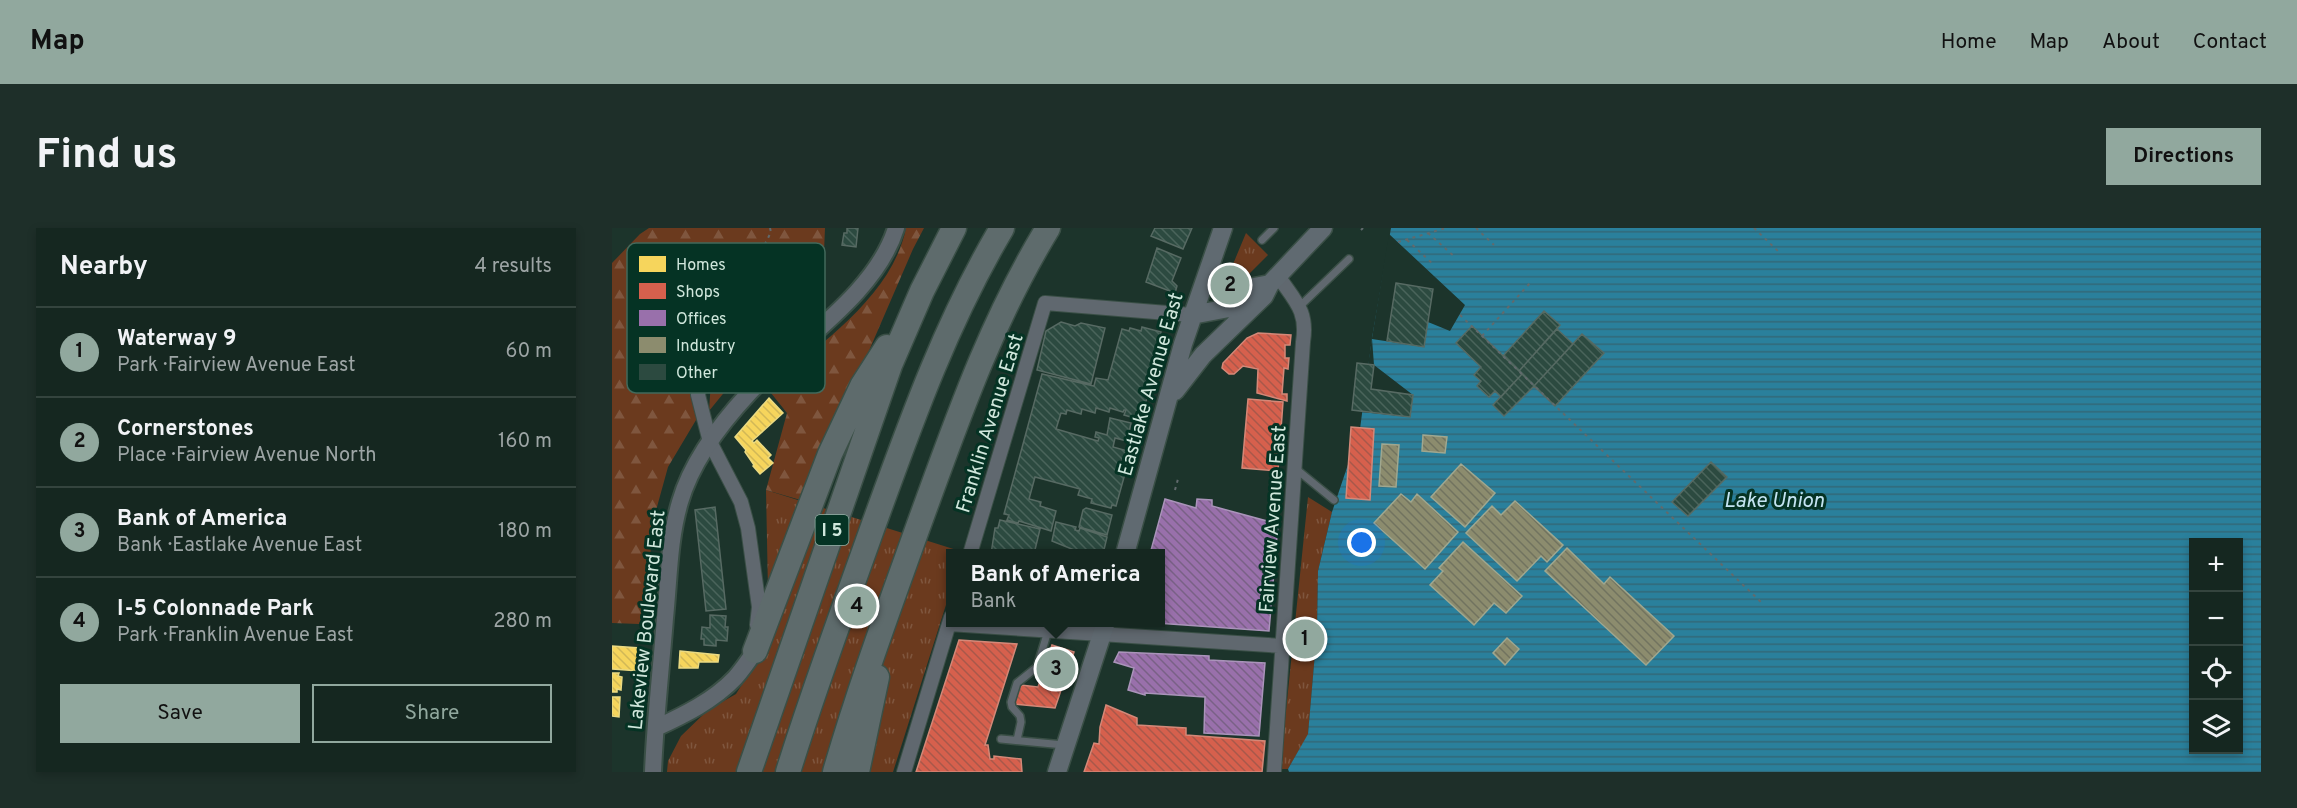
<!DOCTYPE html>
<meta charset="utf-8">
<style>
:root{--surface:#152720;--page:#1e2f29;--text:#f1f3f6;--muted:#9da5a5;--line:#34443e;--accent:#91a89e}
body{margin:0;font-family:Overpass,sans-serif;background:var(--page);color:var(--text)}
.controls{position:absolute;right:18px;bottom:18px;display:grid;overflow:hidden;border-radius:0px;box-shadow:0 3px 9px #0003}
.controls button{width:54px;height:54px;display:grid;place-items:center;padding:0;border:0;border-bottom:2px solid var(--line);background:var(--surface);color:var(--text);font:30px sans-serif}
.you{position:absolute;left:750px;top:315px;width:21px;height:21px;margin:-15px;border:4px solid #fff;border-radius:50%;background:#1a73e8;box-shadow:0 0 0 9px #1a73e833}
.badge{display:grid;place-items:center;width:39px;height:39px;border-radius:50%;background:var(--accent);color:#111;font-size:20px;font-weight:700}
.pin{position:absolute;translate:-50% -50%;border:3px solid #fff;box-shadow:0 2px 6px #0006}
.popup{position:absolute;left:334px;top:321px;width:219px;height:78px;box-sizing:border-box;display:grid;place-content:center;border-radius:0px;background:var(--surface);filter:drop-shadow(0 2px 4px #0005);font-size:20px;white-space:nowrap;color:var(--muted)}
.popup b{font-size:22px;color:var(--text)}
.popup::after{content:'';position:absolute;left:50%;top:100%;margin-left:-12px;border:12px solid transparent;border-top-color:var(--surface)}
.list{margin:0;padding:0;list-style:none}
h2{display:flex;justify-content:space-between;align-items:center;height:78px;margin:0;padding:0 24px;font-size:26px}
h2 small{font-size:20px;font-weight:400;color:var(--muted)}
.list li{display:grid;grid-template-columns:39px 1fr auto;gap:18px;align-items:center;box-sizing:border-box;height:90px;padding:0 24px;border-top:2px solid var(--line)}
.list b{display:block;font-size:22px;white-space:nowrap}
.list p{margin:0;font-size:20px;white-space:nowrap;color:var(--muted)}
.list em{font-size:20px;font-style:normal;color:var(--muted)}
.actions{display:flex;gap:12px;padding:18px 24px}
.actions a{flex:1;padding:14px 0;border:2px solid var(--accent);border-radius:0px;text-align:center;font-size:21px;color:var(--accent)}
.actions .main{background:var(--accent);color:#111}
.icon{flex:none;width:33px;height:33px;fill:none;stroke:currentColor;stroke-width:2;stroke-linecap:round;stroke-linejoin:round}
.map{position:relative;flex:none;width:1649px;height:544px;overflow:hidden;border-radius:0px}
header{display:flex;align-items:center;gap:36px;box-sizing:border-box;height:84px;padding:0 30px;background:var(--accent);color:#111}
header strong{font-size:28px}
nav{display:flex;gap:33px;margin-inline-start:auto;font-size:21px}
.intro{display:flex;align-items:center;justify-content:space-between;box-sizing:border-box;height:144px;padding:0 36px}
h1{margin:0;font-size:42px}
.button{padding:15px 27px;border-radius:0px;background:var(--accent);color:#111;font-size:21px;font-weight:700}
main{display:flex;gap:36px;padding:0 36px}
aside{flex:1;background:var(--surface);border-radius:0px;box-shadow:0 3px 9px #0003}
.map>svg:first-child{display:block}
</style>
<header>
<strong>Map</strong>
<nav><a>Home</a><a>Map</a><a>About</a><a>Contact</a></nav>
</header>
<div class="intro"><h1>Find us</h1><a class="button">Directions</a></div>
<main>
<aside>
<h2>Nearby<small>4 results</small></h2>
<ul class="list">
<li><span class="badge">1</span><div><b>Waterway 9</b><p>Park · Fairview Avenue East</p></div><em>60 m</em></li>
<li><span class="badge">2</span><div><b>Cornerstones</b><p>Place · Fairview Avenue North</p></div><em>160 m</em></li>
<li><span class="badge">3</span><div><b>Bank of America</b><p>Bank · Eastlake Avenue East</p></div><em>180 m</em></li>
<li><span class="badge">4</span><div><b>I-5 Colonnade Park</b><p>Park · Franklin Avenue East</p></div><em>280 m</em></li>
</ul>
<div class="actions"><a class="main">Save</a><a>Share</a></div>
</aside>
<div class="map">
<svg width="1649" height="544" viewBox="0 0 1649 544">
<defs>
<pattern id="grass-tufts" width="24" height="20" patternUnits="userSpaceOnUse" patternTransform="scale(1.5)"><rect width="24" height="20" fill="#6b3a1e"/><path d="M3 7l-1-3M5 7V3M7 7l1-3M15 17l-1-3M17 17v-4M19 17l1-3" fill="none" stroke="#7f563e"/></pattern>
<pattern id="forest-firs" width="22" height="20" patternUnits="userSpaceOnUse" patternTransform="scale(1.5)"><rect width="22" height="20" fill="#6b3a1e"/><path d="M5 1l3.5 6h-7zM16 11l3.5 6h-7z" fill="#7f563e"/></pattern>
<pattern id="water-rules" width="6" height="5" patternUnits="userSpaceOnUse" patternTransform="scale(1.5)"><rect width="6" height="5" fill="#2a809c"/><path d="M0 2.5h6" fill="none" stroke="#326878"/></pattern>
<pattern id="homes-back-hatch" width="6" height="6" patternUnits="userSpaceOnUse" patternTransform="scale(1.5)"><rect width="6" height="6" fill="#f6d55c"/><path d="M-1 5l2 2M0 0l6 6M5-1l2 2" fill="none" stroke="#d1b857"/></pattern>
<pattern id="shops-back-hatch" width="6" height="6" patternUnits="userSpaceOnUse" patternTransform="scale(1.5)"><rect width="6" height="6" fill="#d6604d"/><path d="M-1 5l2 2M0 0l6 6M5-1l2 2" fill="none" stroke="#a8584a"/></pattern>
<pattern id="offices-back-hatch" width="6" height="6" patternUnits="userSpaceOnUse" patternTransform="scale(1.5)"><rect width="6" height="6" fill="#9970ab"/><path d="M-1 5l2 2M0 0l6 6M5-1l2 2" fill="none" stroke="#796186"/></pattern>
<pattern id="industry-back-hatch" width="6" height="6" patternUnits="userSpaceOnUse" patternTransform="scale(1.5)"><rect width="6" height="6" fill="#8c8c6e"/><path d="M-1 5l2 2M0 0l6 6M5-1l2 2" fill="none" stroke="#71735f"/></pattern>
<pattern id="building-back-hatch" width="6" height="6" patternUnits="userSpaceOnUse" patternTransform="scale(1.5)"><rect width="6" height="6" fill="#2c4a40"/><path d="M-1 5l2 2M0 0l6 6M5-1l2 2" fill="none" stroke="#4a645b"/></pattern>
</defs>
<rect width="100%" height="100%" fill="#1c342b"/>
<path fill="url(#grass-tufts)" d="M634 5 656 27 617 66 611 67 609 65Z
M154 262 351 324 339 326V361L281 544H55L56 533 69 508 96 482 124 466 157 413Z
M696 269 720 284 706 343 705 402 696 507 676 541H668Z"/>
<path fill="url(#forest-firs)" d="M37 0H213L210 71 178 100 162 87 135 82 126 69 88 67 90 75 85 93 98 112 105 114 109 119 81 148 80 162 87 187 56 239 40 297 36 371 27 396 0 395V35L28 6Z
M294 0H312L301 21 192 273 154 262 175 185 155 160C207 117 280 69 294 0Z
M155 103 172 107 119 156 97 183 99 153Z"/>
<path fill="url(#water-rules)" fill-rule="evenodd" d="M779 0H1649V544H677L676 541 696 506 705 402 706 343 720 284 748 201 760 110ZM1582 314H1626V522H1582Z"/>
<path fill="#1c342b" d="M777 6 853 77 838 103 816 94 812 119 760 111 762 137 801 167 798 189 749 184 760 110Z"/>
<path fill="url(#homes-back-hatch)" stroke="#ebda82" stroke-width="1.5" d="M97 72 127 75 126 79 110 82 100 93 96 84Z
M157 170 171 185 140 213 142 215 145 212 159 227 156 230 161 235 148 246 141 238 142 237 133 224 134 222 123 209Z
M0 418 28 420 27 443 0 441Z
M68 423 107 427 106 434H87L86 440H67Z
M0 445H7L6 448 10 449 9 462 5 461V464H0Z
M0 469H8L7 489 0 488Z"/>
<path fill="url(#shops-back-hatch)" stroke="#d48878" stroke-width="1.5" d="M646 105 679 107 678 117H673V130H677L676 141 672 140 670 166H675V173L645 165 646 141 631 138 622 146H617L610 140 611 135 635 110Z
M636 171 671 174 666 243 630 240Z
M739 199 762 201 758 272 734 270Z
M347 412 405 416 373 517H376L378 531H382V528L409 531 410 544H304Z
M440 417 462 424 443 480 401 476 409 457 426 459Z
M494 477 525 490V497L574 500V507L653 513 650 544H472L482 515 487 516 488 499Z"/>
<path fill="url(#offices-back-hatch)" stroke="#aa94ba" stroke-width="1.5" d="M553 271 584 280 585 271 600 272V278L666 296 657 403 544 395 549 394 550 385 549 326H538Z
M507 424 597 428V432L653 435 647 508 592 505 593 469 533 465V467L516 462 522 440 502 434Z"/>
<path fill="url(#industry-back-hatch)" stroke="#a0a78f" stroke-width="1.5" d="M811 207 835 209 833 225 810 223Z
M770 216 787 217 784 259 767 258Z
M849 236 883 265 853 299 819 269Z
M789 266 799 274 805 266 846 304 813 341 762 295Z
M903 273 951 317 935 334 929 328 905 353 854 305 880 278 889 287Z
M851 314 910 368 894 385 882 375 862 397 818 357 831 343 827 340Z
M955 320 992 356 998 349 1062 408 1034 437 933 343Z
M895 410 907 421 893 437 881 425Z"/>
<path fill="url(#building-back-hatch)" stroke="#576a63" stroke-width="1.5" d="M235 0H246L244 19 230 17 232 5H235Z
M543 0H580L571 21 539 8Z
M545 20 569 30 560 53 565 58 563 65 534 54Z
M784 55 821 61 812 119 775 113Z
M932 83 948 97 907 143 891 128Z
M449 94 463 98 469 95 493 100 479 156 425 142 434 103Z
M860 98 910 146 889 169 883 163 877 169 865 158 869 153 862 147 869 139 844 115Z
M530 99 549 104 542 131 545 132 529 192 512 187 514 182H512L511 184 498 180 497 184 484 180 483 185 470 181 469 186 455 182 454 186 449 185 444 201 486 213 487 210 483 209 484 204 495 207 498 190 519 195 515 213 503 210 501 219 519 224 504 278 500 277 499 280 479 275 480 271 466 267 468 261 423 249 417 271 429 274 428 278 444 283 439 303 407 293 406 295 395 292 397 287 392 286 430 146 482 158 484 150 496 152 510 101 517 103 518 100 529 103Z
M945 101 961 116 922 158 907 143Z
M970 106 992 125 943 178 922 158Z
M745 135 762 137 759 161 801 167 798 189 740 182Z
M910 146 922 158 892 188 881 177Z
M1099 234 1115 249 1076 288 1060 274Z
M103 279 114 381 94 383 83 282Z
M474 280 500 287 495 307 467 299 471 282Z
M388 292 428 301 422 326H379L383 300H386Z
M444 294 464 299 463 302 467 303 468 300 495 309 491 326H472L440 313Z
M98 387 114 388 113 399H116L115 413 104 412V418L92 417V411H89L90 399 98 400Z"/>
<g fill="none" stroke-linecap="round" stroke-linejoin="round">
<g stroke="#3a4f46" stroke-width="10">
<path id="service" d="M650 12 662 0
M687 79 737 31
M684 241 722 272
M389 511 452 517
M405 512 409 494 408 488 400 479 399 474 405 455 425 439 436 403"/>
</g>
<g stroke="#3a4f46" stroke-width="16">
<path id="minor" d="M358 326 433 75 580 87
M337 396 671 418
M145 397 147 379 136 300 129 274 98 214 86 167 89 146 127 108 144 98 161 96 170 97 178 102 190 116
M292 544 339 389
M662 544 691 114C696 83 683 73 666 48"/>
</g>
<g stroke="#3a4f46" stroke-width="20">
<path id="tertiary" d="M44 500C72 487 101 473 123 450 130 442 137 432 143 423
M41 544C43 493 49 442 53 390 57 352 57 311 68 274 80 232 109 195 138 164 184 115 264 66 284 0"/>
</g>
<g stroke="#3a4f46" stroke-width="21">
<path id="secondary" d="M580 87 617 80 642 59 658 56
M563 163 591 127 652 68 658 56 711 0
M513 326 571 116 611 0
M445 544 494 394"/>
</g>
<g stroke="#3a4f46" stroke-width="27">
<path id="motorway" d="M143 423 218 226 250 158 275 119
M137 544 278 137 310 63 342 0
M176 544C201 463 231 383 259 304 297 199 333 96 390 0
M223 544C247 461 277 380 306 299 344 195 378 95 436 0
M245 544 265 449"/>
</g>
<path stroke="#616a6d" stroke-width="2" stroke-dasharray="3 4.5" stroke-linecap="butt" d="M158 0 159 4 153 16 160 28 163 41 178 45 174 51 176 55 186 51V56L181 64 191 70 187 84 192 97
M864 0 882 17
M1142 0 1169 26
M749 2 751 0
M816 5 844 30
M795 12 822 37
M786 14 834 0
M848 87 1150 375
M870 108 918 55
M563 262 566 251"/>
<use href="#service" stroke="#60686f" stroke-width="7"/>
<use href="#minor" stroke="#60686f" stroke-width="14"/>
<use href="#tertiary" stroke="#60686f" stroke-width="16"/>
<use href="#secondary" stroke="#606a71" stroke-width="18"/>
<use href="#motorway" stroke="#5e6b6c" stroke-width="24"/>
</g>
<g text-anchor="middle" stroke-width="6" stroke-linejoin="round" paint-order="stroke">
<rect fill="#053324" stroke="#93b1a5" stroke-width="1.5" x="203.5" y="287" width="33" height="30" rx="4.5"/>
<g font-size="18" font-weight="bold" fill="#d0e7dc">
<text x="220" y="308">I 5</text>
</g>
<g font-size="20" fill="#d0e7dc" stroke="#053324">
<text transform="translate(538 156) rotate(-74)" y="7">Eastlake Avenue East</text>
<text transform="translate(377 195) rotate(-73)" y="7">Franklin Avenue East</text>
<text transform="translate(660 291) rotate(-86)" y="7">Fairview Avenue East</text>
<text transform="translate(34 392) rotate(-84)" y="7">Lakeview Boulevard East</text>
</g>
<g font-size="21" font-style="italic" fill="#c4e4f2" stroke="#053324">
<text x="1162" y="279">Lake Union</text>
</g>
</g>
<rect x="15" y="15" width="198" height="150" rx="9" fill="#053324" stroke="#42695b" stroke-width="1.5"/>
<rect x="27" y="28" width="27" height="16" fill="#f6d55c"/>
<rect x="27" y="55" width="27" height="16" fill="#d6604d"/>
<rect x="27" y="82" width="27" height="16" fill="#9970ab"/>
<rect x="27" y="109" width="27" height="16" fill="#8c8c6e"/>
<rect x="27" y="136" width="27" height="16" fill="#2c4a40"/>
<g font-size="16" fill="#d0e7dc">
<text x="64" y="42">Homes</text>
<text x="64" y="69">Shops</text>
<text x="64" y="96">Offices</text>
<text x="64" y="123">Industry</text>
<text x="64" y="150">Other</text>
</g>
</svg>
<div class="controls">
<button>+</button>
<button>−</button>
<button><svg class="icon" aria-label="locate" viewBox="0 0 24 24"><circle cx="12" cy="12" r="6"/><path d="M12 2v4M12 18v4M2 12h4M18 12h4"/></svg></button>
<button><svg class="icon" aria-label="layers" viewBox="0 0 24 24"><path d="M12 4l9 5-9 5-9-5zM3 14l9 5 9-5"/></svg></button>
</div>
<div class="you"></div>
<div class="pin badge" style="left:693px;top:411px">1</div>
<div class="pin badge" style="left:618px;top:57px">2</div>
<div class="pin badge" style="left:444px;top:441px">3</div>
<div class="popup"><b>Bank of America</b>Bank</div>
<div class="pin badge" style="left:245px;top:378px">4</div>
</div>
</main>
